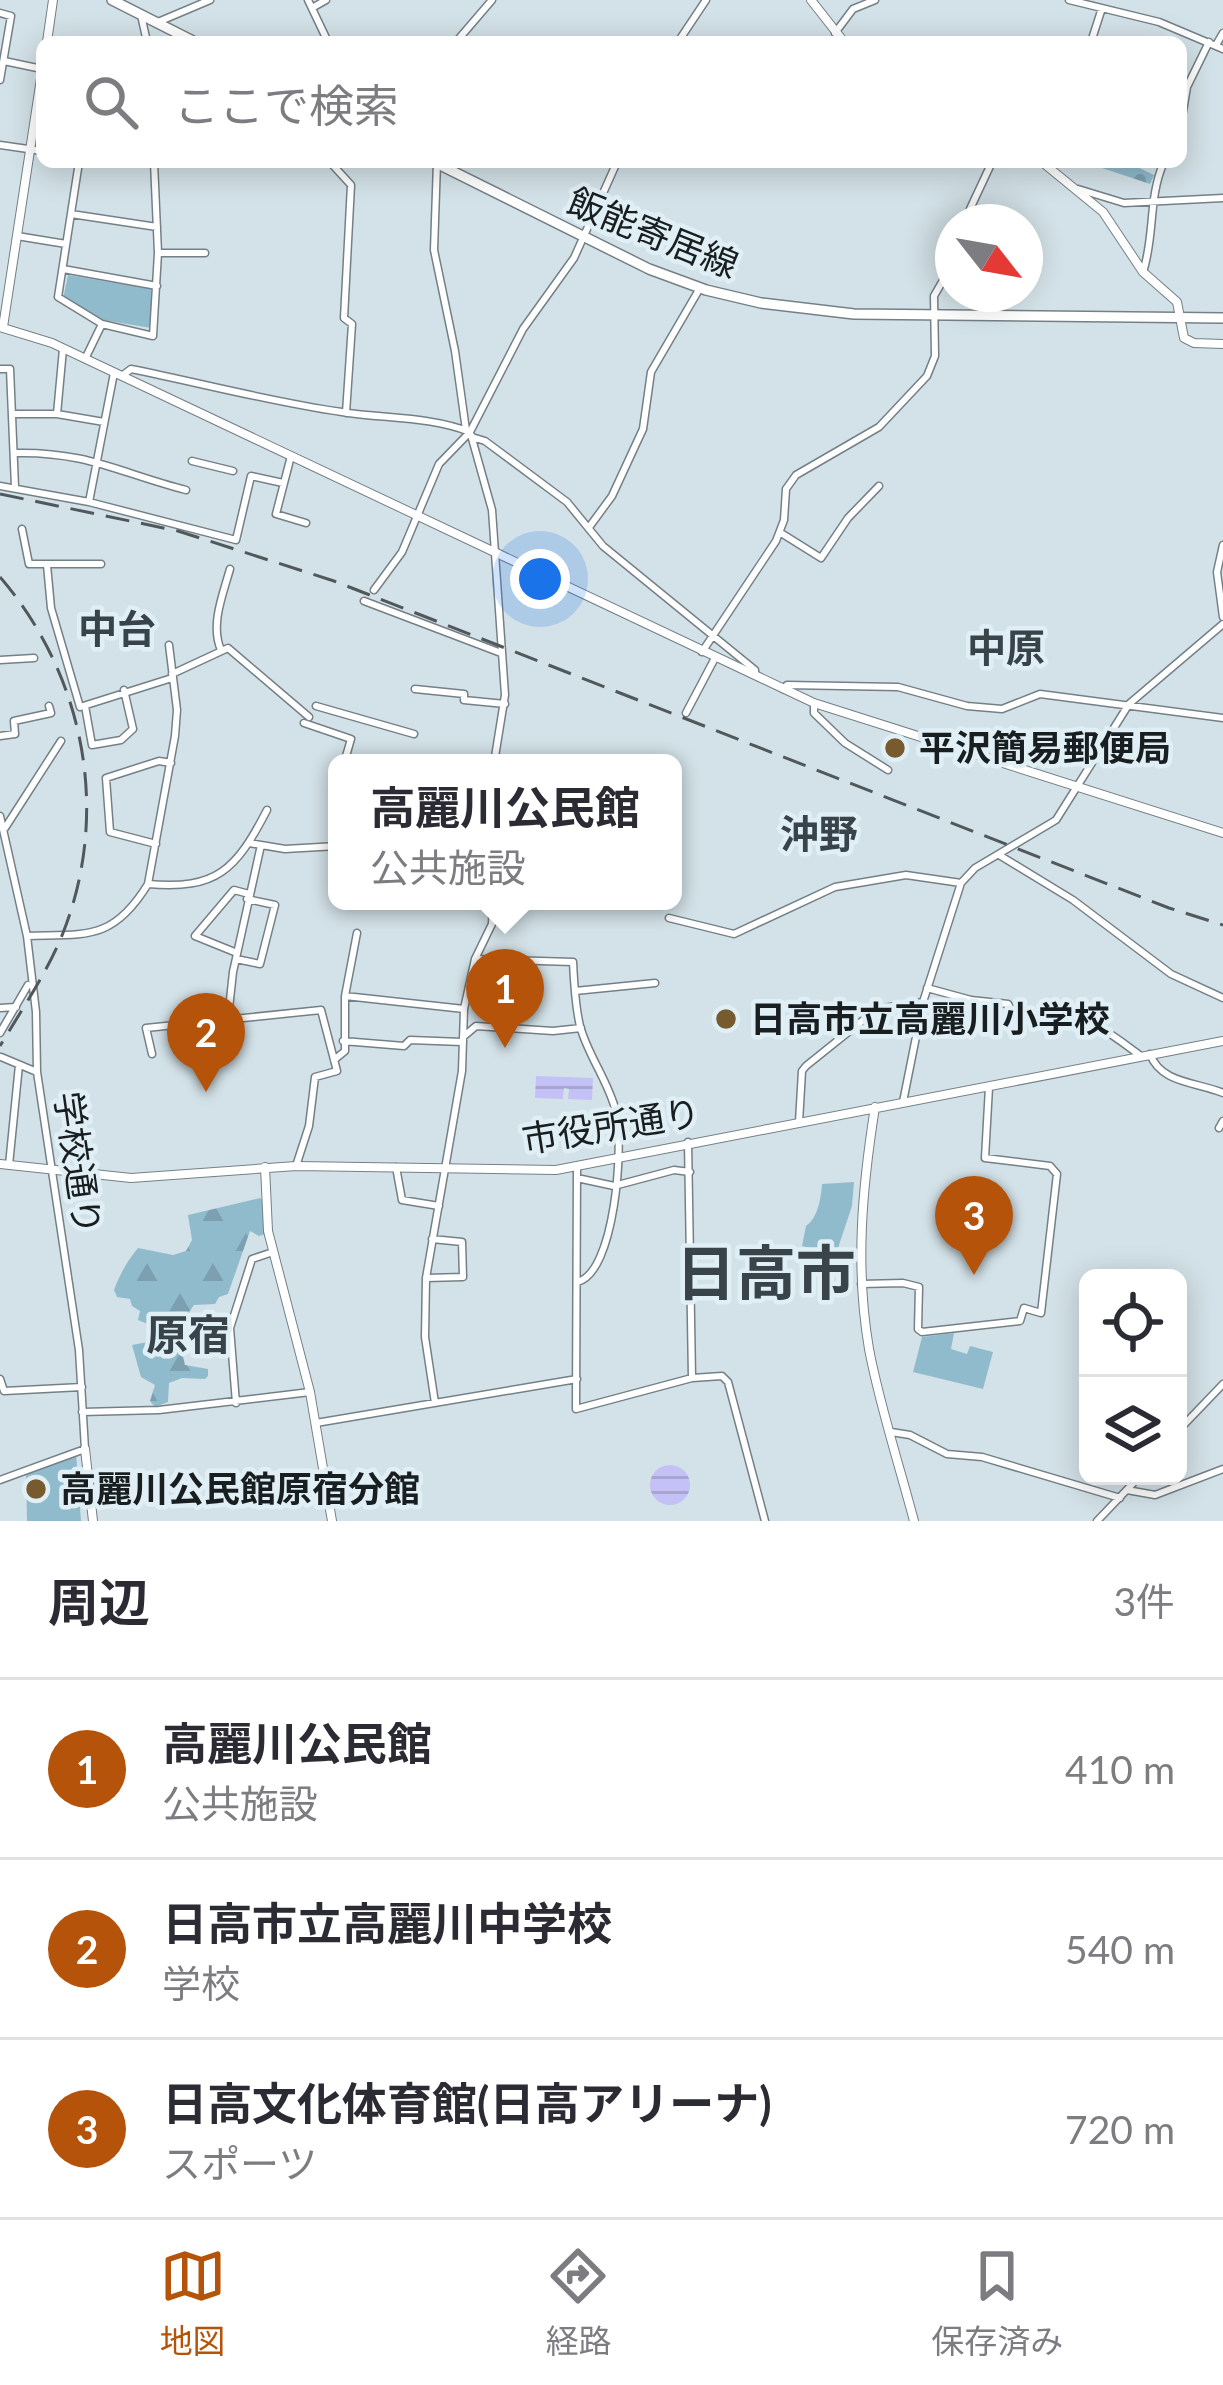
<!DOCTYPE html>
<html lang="ja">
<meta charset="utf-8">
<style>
:root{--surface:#fff;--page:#f7f7f7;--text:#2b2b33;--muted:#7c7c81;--line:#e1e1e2;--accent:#b45309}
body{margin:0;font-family:Lato,"Noto Sans JP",sans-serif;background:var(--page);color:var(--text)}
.controls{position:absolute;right:36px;bottom:36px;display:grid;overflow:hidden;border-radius:18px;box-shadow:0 6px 30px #0003}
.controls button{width:108px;height:108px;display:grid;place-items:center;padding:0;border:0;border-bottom:3px solid var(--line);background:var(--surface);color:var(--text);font:60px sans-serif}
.compass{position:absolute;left:935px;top:204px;width:108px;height:108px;border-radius:50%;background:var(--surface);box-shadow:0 6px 30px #0003;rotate:121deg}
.you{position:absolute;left:540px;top:579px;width:42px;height:42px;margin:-30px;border:9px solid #fff;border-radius:50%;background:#1a73e8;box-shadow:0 0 0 18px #1a73e833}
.badge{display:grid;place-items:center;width:78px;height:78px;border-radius:50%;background:var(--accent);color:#fff;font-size:39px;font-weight:700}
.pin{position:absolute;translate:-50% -99px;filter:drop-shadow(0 3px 6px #0008)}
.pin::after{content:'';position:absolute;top:63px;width:42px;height:36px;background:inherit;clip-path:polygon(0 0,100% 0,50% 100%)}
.popup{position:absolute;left:328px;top:754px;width:354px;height:156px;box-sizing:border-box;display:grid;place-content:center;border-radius:18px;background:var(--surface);filter:drop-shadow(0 3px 9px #0005);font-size:39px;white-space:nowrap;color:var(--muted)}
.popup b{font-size:45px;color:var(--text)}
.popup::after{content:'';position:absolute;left:50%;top:100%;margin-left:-24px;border:24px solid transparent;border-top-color:var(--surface)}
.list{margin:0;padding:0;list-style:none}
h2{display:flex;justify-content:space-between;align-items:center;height:156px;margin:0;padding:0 48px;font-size:51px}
h2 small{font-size:39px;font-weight:400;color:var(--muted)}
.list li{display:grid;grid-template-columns:78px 1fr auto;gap:36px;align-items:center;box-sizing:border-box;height:180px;padding:0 48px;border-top:3px solid var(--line)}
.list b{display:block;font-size:45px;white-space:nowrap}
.list p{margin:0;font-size:39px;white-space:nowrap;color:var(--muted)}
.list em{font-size:39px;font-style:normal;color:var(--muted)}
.icon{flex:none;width:66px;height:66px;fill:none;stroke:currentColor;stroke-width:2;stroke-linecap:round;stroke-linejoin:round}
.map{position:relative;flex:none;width:1223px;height:1521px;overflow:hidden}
.search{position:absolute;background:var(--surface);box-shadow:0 6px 30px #0003;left:36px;right:36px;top:36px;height:132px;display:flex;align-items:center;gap:30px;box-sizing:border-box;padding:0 42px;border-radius:18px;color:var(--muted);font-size:45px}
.sheet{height:696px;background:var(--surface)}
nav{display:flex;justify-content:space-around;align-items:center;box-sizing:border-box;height:168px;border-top:3px solid var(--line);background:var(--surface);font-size:33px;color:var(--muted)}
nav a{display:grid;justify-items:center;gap:6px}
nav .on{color:var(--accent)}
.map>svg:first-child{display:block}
</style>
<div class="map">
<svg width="1223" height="1521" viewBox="0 0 1223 1521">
<defs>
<pattern id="forest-firs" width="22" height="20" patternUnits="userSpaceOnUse" patternTransform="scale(3)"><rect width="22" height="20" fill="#90bbcd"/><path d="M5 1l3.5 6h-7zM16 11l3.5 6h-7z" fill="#7ca0b0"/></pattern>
<pattern id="cemetery-stones" width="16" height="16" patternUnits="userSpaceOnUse" patternTransform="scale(3)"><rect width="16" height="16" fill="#90bbcd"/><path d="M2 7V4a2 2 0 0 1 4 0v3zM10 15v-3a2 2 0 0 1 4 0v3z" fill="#7ca0b0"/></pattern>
<pattern id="water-rules" width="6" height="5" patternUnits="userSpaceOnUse" patternTransform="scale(3)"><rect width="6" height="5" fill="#c4c1f6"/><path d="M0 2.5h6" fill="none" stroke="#a8a5d3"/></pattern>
</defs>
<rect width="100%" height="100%" fill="#d3e2e8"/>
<path fill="url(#forest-firs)" d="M260 1198 264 1201 266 1234 259 1236 250 1231 228 1294 219 1297 215 1304 194 1305C183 1318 180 1348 185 1365L208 1369V1376L205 1379 182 1378 169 1383 168 1402 155 1407 150 1401 155 1385 141 1377 132 1345 163 1339 153 1326 138 1320 140 1311 132 1306 130 1299 117 1297 114 1290C120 1274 126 1263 138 1248L173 1255 186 1251 192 1240 188 1215Z"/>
<path fill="url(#cemetery-stones)" d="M1084 162H1127L1154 175 1150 184Z"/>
<path fill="#90bbcd" d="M68 275 151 289V328L103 320 63 299Z
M854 1182 852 1206 836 1254 802 1246 806 1226C818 1218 821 1198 822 1184Z
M954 1333 951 1349 967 1354 970 1346 993 1352 983 1389 913 1372 922 1337Z
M76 1453 81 1521H27L26 1473Z"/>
<path fill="url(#water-rules)" d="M536 1076 593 1078 592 1100 568 1099 569 1089 564 1088 563 1099 535 1098Z
M650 1485a20 20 0 1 1 40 0a20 20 0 1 1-40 0Z"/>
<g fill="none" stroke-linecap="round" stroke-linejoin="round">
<g stroke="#748086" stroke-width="9">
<path id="minor" d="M308 0 328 42
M1069 0 1159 22 1223 49
M312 8 326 0
M0 13 11 16 0 80
M141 15 147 42
M158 22 210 0
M835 33 853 9 875 0
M456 42 492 0
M678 42 706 0
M1091 42 1102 8
M1216 45 1223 33
M4 61 42 69
M1181 123 1187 87 1209 42
M0 145 42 151
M79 162 58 297 102 324 85 359
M330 162 351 185 344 318 352 324 346 413
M437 162 434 250 455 351 466 430
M1078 189 1124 203 1223 198
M71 214 157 227
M968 222 970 209 992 162
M17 236 66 244
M158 253H205
M63 269 157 286
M1143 272C1155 236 1148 197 1164 162
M102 324 153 336 158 253 154 162
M0 369H10L15 487
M123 375 131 369C201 383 271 402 342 412 385 419 429 416 470 432
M13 414H57L104 422
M57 414 63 349
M471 435 492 510 495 553 505 695 494 763
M472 437 485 441 567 502 603 546 755 670V675
M14 453C86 451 120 473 186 490
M291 456 276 514 306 523
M192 461 233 471
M0 486 89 502 236 540 251 476 283 483
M89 502 114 373
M590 526 612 496 643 429 651 372 700 288
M22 529 29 564H101
M781 533 821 558 848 518 879 486
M1223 545 1217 572 1223 617
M47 565 51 608 80 707 172 678
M374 590 402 552 439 464 470 432 523 329 574 258 617 162
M364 601 501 653
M221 650C210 625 223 594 230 569
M702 652 776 541 784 520 786 489 796 475 879 427 927 376 935 356 934 296 953 263
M0 660 34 658
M172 674 228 648 309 717
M415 689 464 694V700L505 704
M783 689 787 685 898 687 967 706 1002 709 1040 694 1223 718
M814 703V713L845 743 888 770
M85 706 92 745 121 740 133 729 124 690
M316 706 414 734
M686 713 715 658
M304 723 351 739 344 763
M0 736 15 734 14 721 51 713 49 706
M409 763 410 759
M0 816 27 936 36 1012 37 1072 79 1350 85 1449 0 1480
M5 828 61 741
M249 843 285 849 337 846
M156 844 110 832 106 778 159 761 171 763
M999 855 1073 900 1171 974 1223 998
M148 884C217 890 236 870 267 810
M669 918 734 934 835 887 906 875 961 883
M27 936C87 934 113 941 148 884L175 736 177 710 169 645
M237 953 195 936 234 890 249 894
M236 959 260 964 275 905 247 899
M475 959 573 962C574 983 575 1005 580 1026 588 1056 609 1082 616 1112 624 1145 615 1274 577 1282
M927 988 971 1000 1008 1004 1015 1017C1034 1022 1046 1017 1064 1017 1091 1016 1120 1041 1141 1056
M575 991 655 983
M345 996 464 1009
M0 1008 16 1007
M228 1018 233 972 261 845
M0 1033 28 985
M463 1037 476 1026 553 1031 581 1028
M343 1041 404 1046 410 1040 462 1042
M152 1054 146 1028 321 1010 337 1071 315 1077 309 1126 296 1166
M1150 1054C1161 1084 1198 1082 1223 1093
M1 1057 37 1072
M334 1060 345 1051V996L357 933
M903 1102 923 1002 961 883 975 868 1056 820 1129 704 1223 624
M799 1122 802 1071 806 1066 877 1009 923 1002
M1219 1128 1223 1121
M688 1142 692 1378
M9 1165 19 1065
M577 1166 576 1409 692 1378 722 1376 728 1382 765 1521
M396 1167 402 1200 439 1206
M577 1178 614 1186 674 1170 690 1172
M426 1278 463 1277 462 1242 432 1239
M861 1284 903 1283 919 1287 918 1329 922 1332 1020 1321 1024 1308 1041 1313 1057 1174 1050 1166 985 1158 989 1087
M0 1379 4 1391 82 1387
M236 1403 230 1328 252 1259 273 1252
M435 1403 425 1337 426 1278 462 1071 464 1009 475 959 492 924 493 901
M82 1412 159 1410 310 1392
M316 1423 577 1379
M1178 1431 1223 1384
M891 1432 910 1435 947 1454 982 1457 1120 1498
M1127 1490 1155 1495 1223 1469
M1097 1521 1140 1476"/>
</g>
<g stroke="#748086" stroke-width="10">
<path id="tertiary" d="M811 0 844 42
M47 42 53 0
M1042 162 1103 212 1143 272 1177 302 1184 338 1194 343 1223 344
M0 327 52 343 814 703 1223 833
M3 327 42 72
M875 1107C862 1189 855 1267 869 1349 880 1407 899 1464 914 1521
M0 1164 131 1178 296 1166 556 1170 1223 1041
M265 1167 268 1231 310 1392 332 1521
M85 1449 93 1521"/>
</g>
<g stroke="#748086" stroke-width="12">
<path id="primary" d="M112 0 195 42
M434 162 649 269 706 290 761 303 854 314 1223 318"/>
</g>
<use href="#minor" stroke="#fff" stroke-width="6"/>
<use href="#tertiary" stroke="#fff" stroke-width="8"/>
<use href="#primary" stroke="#fff" stroke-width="9"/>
<path stroke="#50585c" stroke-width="3" stroke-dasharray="24 12" stroke-linecap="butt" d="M0 494 178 531 334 581 1169 908 1223 925
M0 577C84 675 111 811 63 933 47 973 22 1009 0 1046"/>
</g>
<g fill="#775a2e" stroke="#e0eff5" stroke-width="4.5">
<circle cx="895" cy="748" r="12"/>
<circle cx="726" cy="1019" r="12"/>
<circle cx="36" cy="1489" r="12"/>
</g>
<g text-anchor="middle" stroke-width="9" stroke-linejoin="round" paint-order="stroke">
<g font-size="36" fill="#191e20" stroke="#e0eff5">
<text transform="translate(653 233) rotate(22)" y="13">飯能寄居線</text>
<text transform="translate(611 1126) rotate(-9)" y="13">市役所通り</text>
<text transform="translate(78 1163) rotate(82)" y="13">学校通り</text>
</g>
<g font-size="36" font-weight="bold" fill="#191e20" stroke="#e0eff5" text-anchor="start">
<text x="919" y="761">平沢簡易郵便局</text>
<text x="750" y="1032">日高市立高麗川小学校</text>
<text x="60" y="1502">高麗川公民館原宿分館</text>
</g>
<g font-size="39" font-weight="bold" fill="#384449" stroke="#e0eff5">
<text x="117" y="643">中台</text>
<text x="1006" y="662">中原</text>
<text x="819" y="848">沖野</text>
</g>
<g font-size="42" font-weight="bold" fill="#384449" stroke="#e0eff5">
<text x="188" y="1350">原宿</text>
</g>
<g font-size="60" font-weight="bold" fill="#384449" stroke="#e0eff5">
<text x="766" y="1295">日高市</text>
</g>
</g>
</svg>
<div class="controls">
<button><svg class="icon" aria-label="locate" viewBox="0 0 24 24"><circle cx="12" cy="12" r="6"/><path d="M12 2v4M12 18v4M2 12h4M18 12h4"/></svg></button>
<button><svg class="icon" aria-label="layers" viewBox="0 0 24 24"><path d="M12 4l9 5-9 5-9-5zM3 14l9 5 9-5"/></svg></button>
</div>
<svg class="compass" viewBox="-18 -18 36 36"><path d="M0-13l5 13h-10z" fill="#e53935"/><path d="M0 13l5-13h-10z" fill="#7c7c81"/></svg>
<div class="you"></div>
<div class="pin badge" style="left:505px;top:1048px">1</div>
<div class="popup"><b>高麗川公民館</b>公共施設</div>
<div class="pin badge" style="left:206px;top:1092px">2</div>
<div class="pin badge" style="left:974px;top:1275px">3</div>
<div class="search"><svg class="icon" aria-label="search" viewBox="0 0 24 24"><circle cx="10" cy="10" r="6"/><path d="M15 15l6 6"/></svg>ここで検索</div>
</div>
<section class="sheet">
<h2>周辺<small>3件</small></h2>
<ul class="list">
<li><span class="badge">1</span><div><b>高麗川公民館</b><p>公共施設</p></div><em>410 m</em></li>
<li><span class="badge">2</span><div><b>日高市立高麗川中学校</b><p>学校</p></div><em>540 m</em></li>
<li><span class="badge">3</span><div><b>日高文化体育館(日高アリーナ)</b><p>スポーツ</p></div><em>720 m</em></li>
</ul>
</section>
<nav>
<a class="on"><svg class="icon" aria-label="map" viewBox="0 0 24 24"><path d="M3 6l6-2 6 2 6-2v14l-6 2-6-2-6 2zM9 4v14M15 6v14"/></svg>地図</a>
<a><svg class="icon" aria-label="directions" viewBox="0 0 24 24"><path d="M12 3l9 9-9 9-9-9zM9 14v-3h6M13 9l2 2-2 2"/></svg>経路</a>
<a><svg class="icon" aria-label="saved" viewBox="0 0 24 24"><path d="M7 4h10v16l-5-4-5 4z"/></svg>保存済み</a>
</nav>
